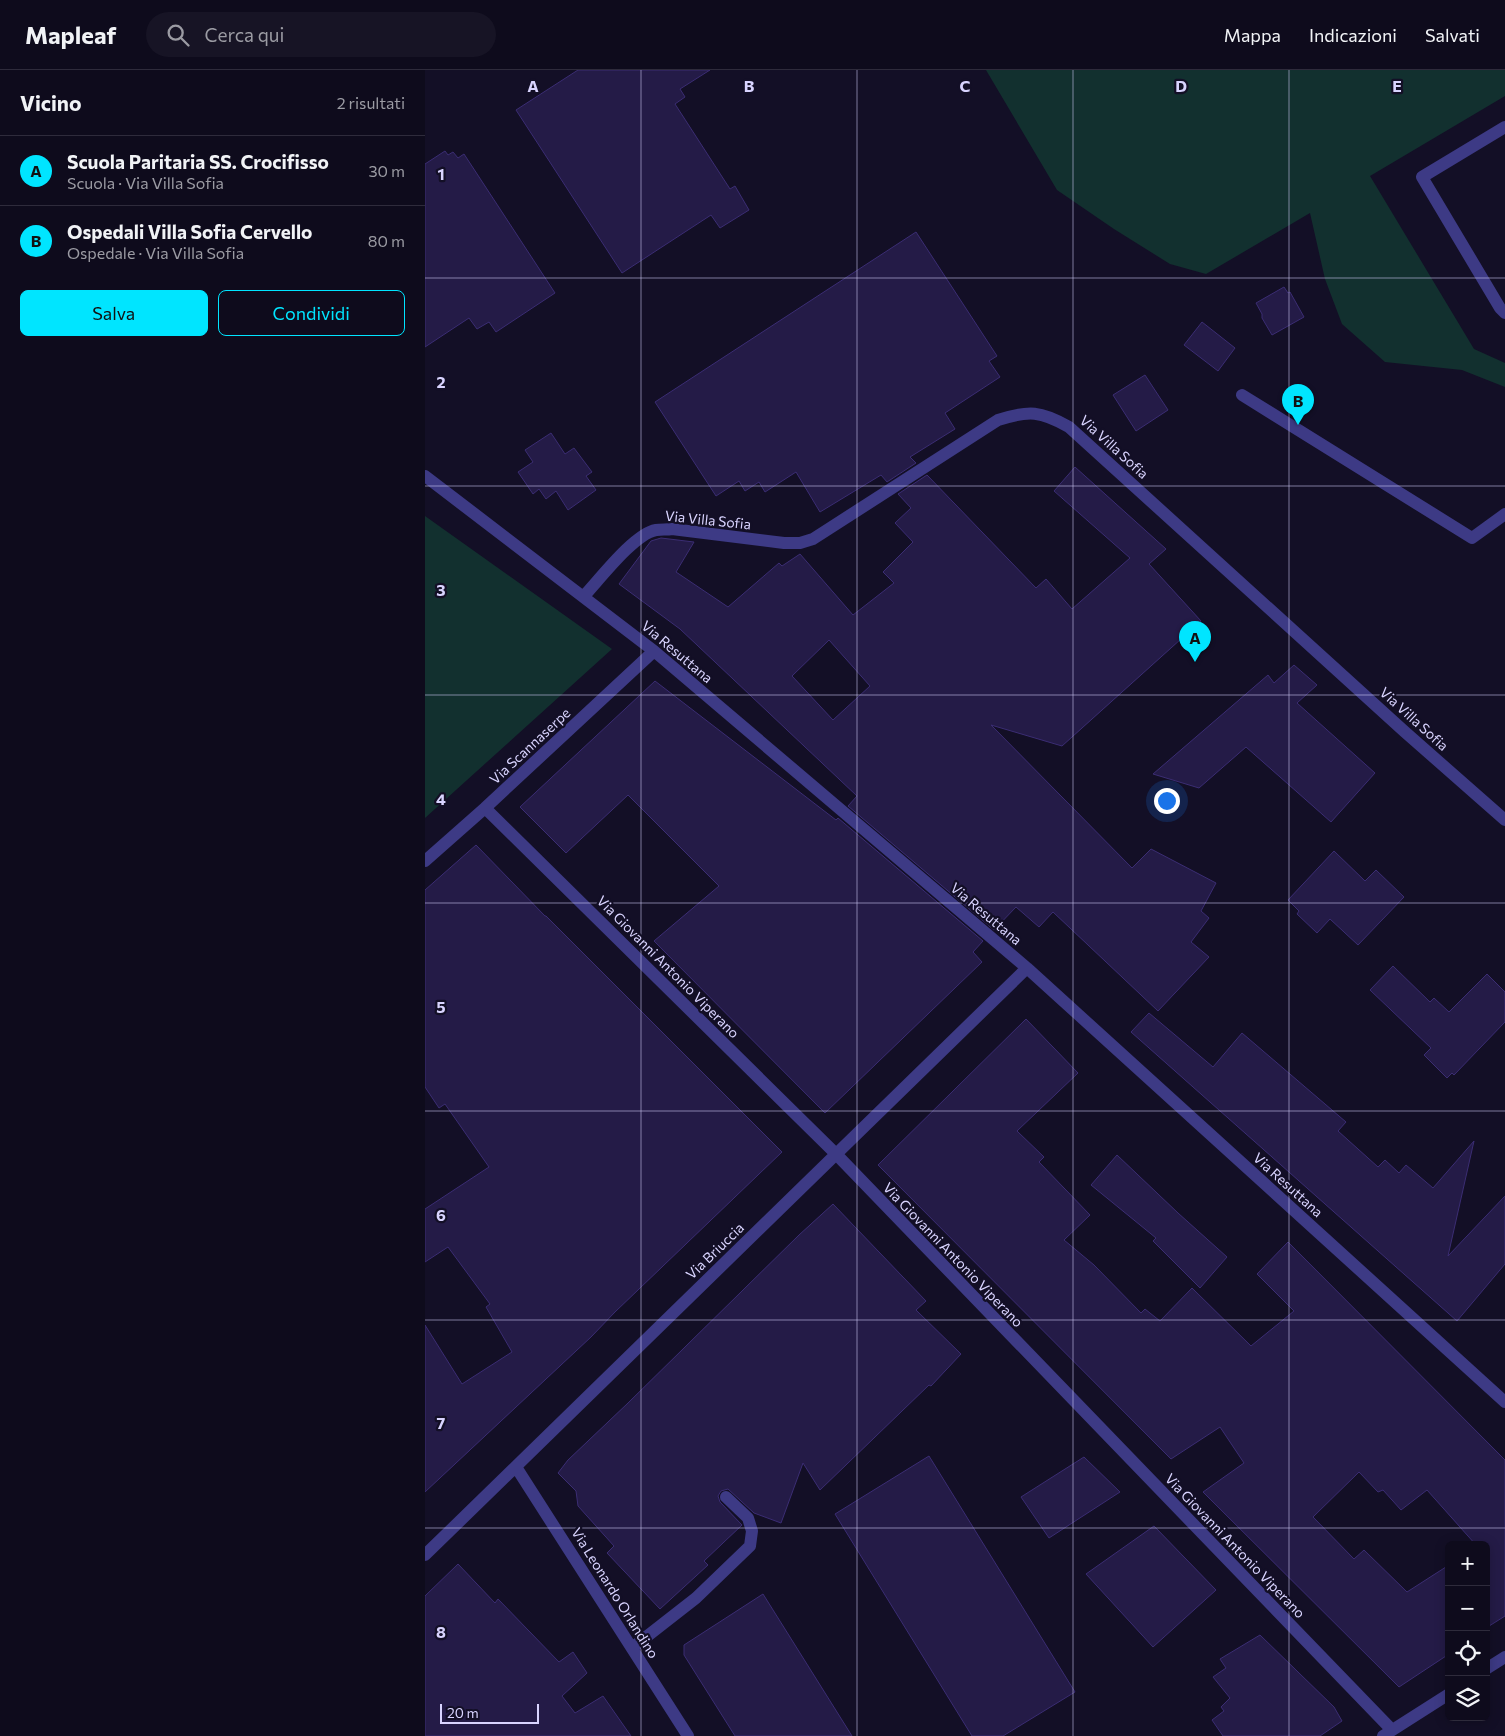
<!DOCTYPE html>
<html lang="it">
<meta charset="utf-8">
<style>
:root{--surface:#0e0b1c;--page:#171425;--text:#f1f3f6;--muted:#9b9ba3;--line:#2e2b3b;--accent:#00e5ff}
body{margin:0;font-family:Commissioner,sans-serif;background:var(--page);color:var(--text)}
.controls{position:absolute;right:15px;bottom:15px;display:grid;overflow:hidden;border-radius:8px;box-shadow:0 2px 12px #0003}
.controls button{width:45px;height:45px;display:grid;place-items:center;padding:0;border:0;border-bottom:1px solid var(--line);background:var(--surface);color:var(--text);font:25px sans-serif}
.scale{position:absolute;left:15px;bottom:12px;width:99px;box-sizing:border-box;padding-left:5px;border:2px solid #d9d4ff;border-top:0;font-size:14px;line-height:18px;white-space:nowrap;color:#d9d4ff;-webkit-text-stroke:4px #130f26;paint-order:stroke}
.you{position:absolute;left:741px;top:730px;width:18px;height:18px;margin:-12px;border:4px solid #fff;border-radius:50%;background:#1a73e8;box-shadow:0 0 0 8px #1a73e833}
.badge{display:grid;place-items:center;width:32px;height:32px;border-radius:50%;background:var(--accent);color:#111;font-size:16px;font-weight:700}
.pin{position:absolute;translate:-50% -41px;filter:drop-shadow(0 1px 2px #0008)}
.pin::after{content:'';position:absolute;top:26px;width:18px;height:15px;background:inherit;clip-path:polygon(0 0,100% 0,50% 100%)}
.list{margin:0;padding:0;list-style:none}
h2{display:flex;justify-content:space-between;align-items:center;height:65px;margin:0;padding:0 20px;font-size:21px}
h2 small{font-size:16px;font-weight:400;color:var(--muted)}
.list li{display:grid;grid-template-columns:32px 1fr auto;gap:15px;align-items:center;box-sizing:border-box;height:70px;padding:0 20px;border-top:1px solid var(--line)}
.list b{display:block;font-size:19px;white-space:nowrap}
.list p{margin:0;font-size:16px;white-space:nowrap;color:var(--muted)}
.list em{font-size:16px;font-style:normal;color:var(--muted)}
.actions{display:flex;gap:10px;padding:15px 20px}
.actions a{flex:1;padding:11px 0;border:1px solid var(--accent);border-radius:8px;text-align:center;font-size:18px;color:var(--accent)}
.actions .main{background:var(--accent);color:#111}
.icon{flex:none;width:28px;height:28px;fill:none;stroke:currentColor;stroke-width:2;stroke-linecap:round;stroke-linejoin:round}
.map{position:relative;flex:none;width:1080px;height:1666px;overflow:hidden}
header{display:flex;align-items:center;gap:30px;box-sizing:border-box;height:70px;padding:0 25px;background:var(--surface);border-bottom:1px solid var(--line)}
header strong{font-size:24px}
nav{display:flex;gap:28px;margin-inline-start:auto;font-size:18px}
.search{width:350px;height:45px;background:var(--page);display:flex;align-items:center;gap:12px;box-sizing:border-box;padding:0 18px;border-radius:28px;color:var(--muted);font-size:19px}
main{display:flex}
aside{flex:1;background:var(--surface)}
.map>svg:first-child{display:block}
</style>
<header>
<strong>Mapleaf</strong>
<div class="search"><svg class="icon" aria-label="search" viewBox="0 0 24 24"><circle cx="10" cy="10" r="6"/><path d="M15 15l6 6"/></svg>Cerca qui</div>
<nav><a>Mappa</a><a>Indicazioni</a><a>Salvati</a></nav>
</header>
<main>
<aside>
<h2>Vicino<small>2 risultati</small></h2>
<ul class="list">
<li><span class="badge">A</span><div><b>Scuola Paritaria SS. Crocifisso</b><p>Scuola · Via Villa Sofia</p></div><em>30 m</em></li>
<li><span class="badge">B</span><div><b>Ospedali Villa Sofia Cervello</b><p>Ospedale · Via Villa Sofia</p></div><em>80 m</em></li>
</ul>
<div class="actions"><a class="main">Salva</a><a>Condividi</a></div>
</aside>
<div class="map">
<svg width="1080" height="1666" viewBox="0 0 1080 1666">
<rect width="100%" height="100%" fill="#130f26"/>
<path fill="#12302f" d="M561 0H1080V26L945 106 1049 279 1080 293V317L1037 300 960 292 917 254 900 209 885 143 781 204 745 194 689 159 632 120Z
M0 446 187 579 0 748Z"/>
<path fill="#241b47" stroke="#3b2d73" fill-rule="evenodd" d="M153 0H285L255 19 260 27 250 34 305 119 310 116 324 140 295 158 286 145 197 203 91 40Z
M20 81 23 85 28 82 33 88 39 84 130 223 71 262 64 252 52 259 44 248 0 277V94Z
M491 162 572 286 564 291 575 307 520 343 530 359 485 387 491 393 462 412 456 405 395 442 371 402 340 422 334 412 320 421 314 411 291 426 230 332Z
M859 217 863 223 865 222 879 247 847 265 837 248V244L831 233Z
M777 252 810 278 793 301 759 275Z
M720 305 743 340 711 361 688 325Z
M126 363 140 384 149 378 167 402 161 406 171 420 143 440 131 421 121 429 114 419 108 424 93 402 108 392 100 380Z
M650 397 741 479 724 494 776 551 637 676 566 655 707 798 726 779 791 813 776 841 784 848 766 872 784 887 733 941 628 842 614 857 591 837 569 860 423 736 432 726 255 559 194 514 226 471 236 468 269 472 251 502 303 537 354 493 357 496 375 484 428 545 469 513 458 502 488 472 470 453 486 438 473 424 502 405 611 518 621 509 647 539 705 488 629 421ZM404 570 445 616 408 650 367 606Z
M869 595 892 615 872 633 950 703 906 752 821 677 774 718 728 704 843 605 849 613Z
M230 611 411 750 413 748 558 871 548 882 557 892 400 1043 229 871 294 816 203 725 141 783 95 737Z
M51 775 120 846H121L357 1082 190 1242 166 1267 0 1422V1255L37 1314 87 1282 61 1237 65 1234 23 1177 0 1192V1139L64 1097 20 1034 14 1038 0 1017V820Z
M909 781 940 811 951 800 979 827 933 875 905 849 892 863 872 844 874 841 863 830Z
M968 896 1005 932 1009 928 1024 942 1062 904 1080 922V952L1029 1005 1027 1003 1022 1008 999 985 1006 978 945 920Z
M724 943 788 997 817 963 921 1052 913 1061 953 1097 960 1090 974 1103 981 1095 1008 1118 1049 1071 1023 1186 1080 1126V1194L1032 1251 706 962Z
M601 949 653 1003 592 1061 619 1087 614 1092 665 1145 639 1170 669 1195 716 1243 720 1239 735 1251 767 1218 826 1276 869 1241 832 1204 863 1172 1080 1390V1546L1061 1558V1475H1051L1002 1420 976 1440 958 1420 953 1422 934 1402 888 1447 929 1489 939 1480 982 1522 1024 1495V1584L974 1617 778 1422 819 1393 795 1357 746 1389 453 1095Z
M692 1085 753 1143 802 1187 775 1218 728 1171 731 1168 666 1115Z
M408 1134 501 1231 491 1240 536 1284 506 1316 504 1315 395 1420 378 1393 356 1453 329 1443 303 1419 296 1421 293 1426 295 1432 317 1455 279 1491 283 1495 235 1539 182 1483 189 1476 153 1436 151 1421 133 1403 143 1390 203 1333 374 1165Z
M504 1386 650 1622 578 1666H547L410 1444Z
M659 1387 695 1422 624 1468 596 1427Z
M729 1456 791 1520 728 1577 661 1504Z
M33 1494 70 1533 73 1529 134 1592 148 1582 162 1603 137 1626 150 1643 178 1626 206 1666H0V1526Z
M338 1524 427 1666H310L305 1658 259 1585V1575Z
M835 1565 909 1637 917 1651 895 1666H798L787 1650 799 1641 796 1637 805 1628 788 1607 801 1598 795 1589Z"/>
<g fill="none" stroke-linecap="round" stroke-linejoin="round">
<path stroke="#3d3a85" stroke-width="12" d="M1080 57 997 107 1075 238 1080 243
M817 325 1047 468 1080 444
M0 406 229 581 602 898 1080 1332
M159 526C175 509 209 464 231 460 236 459 242 460 247 459L359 473H375L388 469 573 350C604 340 616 341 644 357L980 662 1080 750
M60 738 411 1084 967 1660
M0 791 60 738 229 581
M91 1397 263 1666
M0 1485 602 898
M207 1578 271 1528 325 1476 327 1461 323 1448 301 1427
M1061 1599 1080 1587
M958 1666 1024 1624"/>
</g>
<path fill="none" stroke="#d9d4ff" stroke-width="1" stroke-opacity="0.55" d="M216 0V1666M432 0V1666M648 0V1666M864 0V1666M0 208H1080M0 416H1080M0 625H1080M0 833H1080M0 1041H1080M0 1250H1080M0 1458H1080"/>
<g text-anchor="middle" stroke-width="4.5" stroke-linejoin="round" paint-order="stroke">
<g font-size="14" fill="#d9d4ff" stroke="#130f26">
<text transform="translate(689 377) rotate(42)" y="5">Via Villa Sofia</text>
<text transform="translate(283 450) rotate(6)" y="5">Via Villa Sofia</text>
<text transform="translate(252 582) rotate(40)" y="5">Via Resuttana</text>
<text transform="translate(989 649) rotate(42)" y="5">Via Villa Sofia</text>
<text transform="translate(105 676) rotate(-43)" y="5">Via Scannaserpe</text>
<text transform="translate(561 844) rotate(40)" y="5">Via Resuttana</text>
<text transform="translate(243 897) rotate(45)" y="5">Via Giovanni Antonio Viperano</text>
<text transform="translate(863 1115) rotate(42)" y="5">Via Resuttana</text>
<text transform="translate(290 1181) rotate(-44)" y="5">Via Briuccia</text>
<text transform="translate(528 1185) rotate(46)" y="5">Via Giovanni Antonio Viperano</text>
<text transform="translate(810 1476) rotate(46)" y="5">Via Giovanni Antonio Viperano</text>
<text transform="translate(190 1523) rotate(58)" y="5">Via Leonardo Orlandino</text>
</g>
</g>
<g font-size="16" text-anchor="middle" font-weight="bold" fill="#d9d4ff" stroke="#130f26" stroke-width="4.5" stroke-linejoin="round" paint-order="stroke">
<text x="108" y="22">A</text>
<text x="324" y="22">B</text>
<text x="540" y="22">C</text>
<text x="756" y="22">D</text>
<text x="972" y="22">E</text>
<text x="16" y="110">1</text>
<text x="16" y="318">2</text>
<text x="16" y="526">3</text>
<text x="16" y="735">4</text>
<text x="16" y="943">5</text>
<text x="16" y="1151">6</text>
<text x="16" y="1359">7</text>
<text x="16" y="1568">8</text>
</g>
</svg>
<div class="controls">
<button>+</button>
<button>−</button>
<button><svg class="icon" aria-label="locate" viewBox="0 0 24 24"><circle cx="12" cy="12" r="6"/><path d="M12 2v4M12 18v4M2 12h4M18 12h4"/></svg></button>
<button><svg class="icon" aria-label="layers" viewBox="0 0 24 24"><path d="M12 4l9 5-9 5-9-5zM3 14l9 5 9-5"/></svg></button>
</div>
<div class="scale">20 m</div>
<div class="you"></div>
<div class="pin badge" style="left:770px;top:592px">A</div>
<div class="pin badge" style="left:873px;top:355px">B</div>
</div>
</main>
